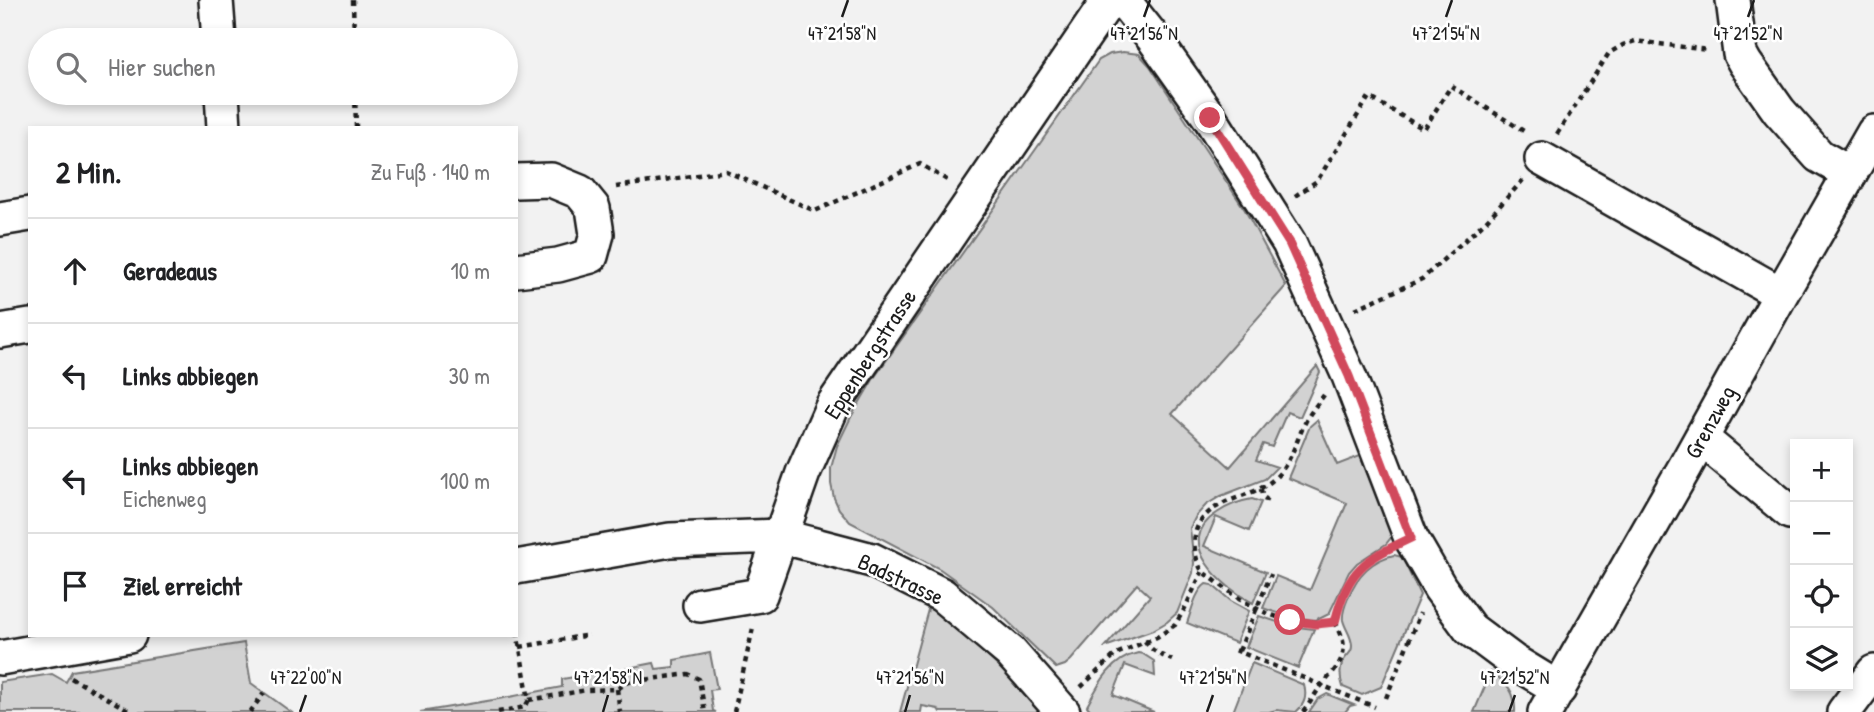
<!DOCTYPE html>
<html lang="de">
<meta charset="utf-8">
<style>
:root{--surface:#fff;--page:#f6f6f6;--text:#202124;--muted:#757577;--line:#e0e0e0}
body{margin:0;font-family:"Patrick Hand",sans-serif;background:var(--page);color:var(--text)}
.controls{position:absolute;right:21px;bottom:21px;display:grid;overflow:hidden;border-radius:0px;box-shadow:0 4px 10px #0003}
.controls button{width:63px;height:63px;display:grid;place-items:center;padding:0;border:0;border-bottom:2px solid var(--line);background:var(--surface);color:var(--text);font:35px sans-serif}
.stop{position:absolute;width:21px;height:21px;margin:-16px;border:5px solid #d1495b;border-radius:50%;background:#fff}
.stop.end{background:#d1495b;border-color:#fff;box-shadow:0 2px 7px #0008}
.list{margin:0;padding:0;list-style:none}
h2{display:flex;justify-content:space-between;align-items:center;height:91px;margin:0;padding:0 28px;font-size:30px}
h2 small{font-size:23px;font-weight:400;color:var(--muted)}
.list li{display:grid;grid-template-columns:46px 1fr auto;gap:21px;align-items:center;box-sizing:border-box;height:105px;padding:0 28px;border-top:2px solid var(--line)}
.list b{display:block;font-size:26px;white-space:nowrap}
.list p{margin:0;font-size:23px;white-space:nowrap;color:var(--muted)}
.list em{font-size:23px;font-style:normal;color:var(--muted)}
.icon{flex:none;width:38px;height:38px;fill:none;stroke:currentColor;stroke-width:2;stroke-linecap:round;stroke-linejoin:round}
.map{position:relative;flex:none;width:1874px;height:712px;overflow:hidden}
.search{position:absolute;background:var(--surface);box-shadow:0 4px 10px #0003;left:28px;top:28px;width:490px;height:77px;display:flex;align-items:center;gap:18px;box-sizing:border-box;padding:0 24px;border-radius:38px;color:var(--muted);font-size:26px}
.panel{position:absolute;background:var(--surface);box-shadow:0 4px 10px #0003;left:28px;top:126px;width:490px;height:511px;border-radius:0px}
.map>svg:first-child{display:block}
</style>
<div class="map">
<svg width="1874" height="712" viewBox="0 0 1874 712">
<rect width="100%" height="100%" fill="#f2f2f2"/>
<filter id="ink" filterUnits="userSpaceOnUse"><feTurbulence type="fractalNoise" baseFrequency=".0143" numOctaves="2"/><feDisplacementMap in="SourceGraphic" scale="14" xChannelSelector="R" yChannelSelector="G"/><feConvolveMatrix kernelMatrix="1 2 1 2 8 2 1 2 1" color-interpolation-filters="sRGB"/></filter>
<g filter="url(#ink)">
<path fill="#d2d2d2" stroke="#777" stroke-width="2" d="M1123 52 1139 54 1150 66 1245 210 1286 286 1172 414 1230 467 1317 366 1320 372 1300 417 1287 412 1272 447 1263 444 1256 460 1277 467 1265 479 1221 496 1206 505 1196 516 1190 528 1194 563 1193 573 1177 613 1167 622 1153 630 1105 647 1150 596 1137 584 1071 660 1065 665 1056 668 993 607 940 569 850 522 839 509 834 498 831 484V468L837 446 851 417 874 378 1099 60 1110 54Z
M1317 420 1337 465 1360 456 1393 535 1386 544 1357 563 1349 572 1329 614 1319 619 1318 618 1317 620C1298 620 1281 614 1263 608L1276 576 1310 590 1347 503 1288 478 1310 426Z
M1252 499 1261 502 1249 531 1216 517 1204 546 1266 572 1253 603C1223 587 1171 543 1217 513 1227 506 1240 501 1252 499Z
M1394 555 1402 557 1420 595 1381 687 1362 695 1343 687C1340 679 1339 668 1344 660 1347 654 1352 654 1352 646 1352 636 1345 629 1343 620 1342 613 1345 605 1348 598 1356 577 1371 560 1394 555Z
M1206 584 1212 585 1231 601 1249 611 1236 643 1187 623C1192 610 1195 592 1206 584Z
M929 606C970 638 1007 673 1042 712H940L938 709 922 706 921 712H900Z
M1259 616 1290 626 1314 629 1298 668 1246 647Z
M244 643 251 683 291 712H0V682L52 674 66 682 72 671Z
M710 653 717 689 710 690 713 711 716 712H420L493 700 562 687V679L598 673 600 679 618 676V670L654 663 656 669 674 667V660Z
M1138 653 1143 654 1154 661 1155 676 1125 665 1113 695 1154 712H1092L1087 706C1099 683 1111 659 1138 653Z
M1252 663 1304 685C1307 696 1305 704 1296 712L1276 710 1269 712H1233Z
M1491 672C1507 683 1516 692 1515 712H1474Z
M1327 694 1354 705 1350 706 1345 712H1309L1318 699Z"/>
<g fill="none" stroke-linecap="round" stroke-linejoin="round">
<g stroke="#1c1c1c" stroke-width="38">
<path id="minor" d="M216 0 219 40
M1123 0 1154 39 1210 118 1289 243 1349 376 1411 538 1440 588 1470 629 1513 661 1559 689
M1733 0 1740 54 1745 63 1779 111 1819 156 1849 173
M222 93 224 128
M1542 159 1781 294
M516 181 551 180 580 192 593 208 597 234 591 256 558 265 516 270
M0 219 30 214
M0 331 30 326
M1701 438 1790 512
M516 567 670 540 780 536 872 560 942 595 1010 652 1063 712
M700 605 760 595 803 473 833 405 1109 0
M0 658 129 635
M1545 712 1685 467 1781 294 1874 132
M1844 712 1874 672"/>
</g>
<path stroke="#1c1c1c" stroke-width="4.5" stroke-dasharray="5 5" stroke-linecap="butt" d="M353 0 354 40
M355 93 356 128
M1557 134 1609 53 1623 45 1635 41 1708 50
M616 187 726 171 815 211 920 164 947 180
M1295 196 1317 181 1369 97 1424 129 1451 86 1527 133
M1355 309 1422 279 1487 220 1523 180
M1324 395C1319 402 1313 409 1308 417 1297 437 1293 460 1276 477 1254 500 1211 496 1197 528 1192 540 1195 559 1201 569 1204 574 1209 576 1213 579 1241 601 1266 618 1303 623 1314 624 1324 623 1335 622
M1261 489 1262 496 1266 499 1265 503
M1145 641C1152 652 1161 655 1172 660
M520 647 589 635
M1235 650 1375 707
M1239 651 1271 574
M71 678 132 712
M1081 687 1116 654 1157 637 1175 625 1185 608 1202 572
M617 689 620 712
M1386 698 1420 613
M529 700 587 690 617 689 629 682 688 674 699 679 705 712
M250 712 264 693
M498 712 525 707 529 700 516 626
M734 712 753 628
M1303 712C1310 704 1315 693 1322 685 1342 662 1352 651 1335 622 1342 593 1354 566 1382 552"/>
<use href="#minor" stroke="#fff" stroke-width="33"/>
</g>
</g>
<g fill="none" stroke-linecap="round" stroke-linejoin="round" filter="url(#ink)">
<path stroke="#d1495b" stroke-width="9" d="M1210 118 1289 243 1349 376 1411 538C1364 560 1348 569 1335 622L1316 624 1290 620"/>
</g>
<path fill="none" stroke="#1c1c1c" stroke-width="2.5" d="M842 17 848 0M1144 17 1150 0M1446 17 1452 0M1748 17 1754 0M300 712 306 695M603 712 608 695M905 712 910 695M1207 712 1213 695M1509 712 1515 695"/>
<g text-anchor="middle" stroke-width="5" stroke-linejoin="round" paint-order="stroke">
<g font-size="23" fill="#1c1c1c" stroke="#fff">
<text transform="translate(870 354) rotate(-57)" y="8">Eppenbergstrasse</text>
<text transform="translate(1710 422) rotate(-61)" y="8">Grenzweg</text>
<text transform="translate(901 579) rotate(25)" y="8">Badstrasse</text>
</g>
</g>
<g font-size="18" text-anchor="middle" fill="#1c1c1c" stroke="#fff" stroke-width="5" stroke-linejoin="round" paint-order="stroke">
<text x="842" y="40">47°21'58"N</text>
<text x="1144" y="40">47°21'56"N</text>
<text x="1446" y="40">47°21'54"N</text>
<text x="1748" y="40">47°21'52"N</text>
<text x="306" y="684">47°22'00"N</text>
<text x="608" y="684">47°21'58"N</text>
<text x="910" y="684">47°21'56"N</text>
<text x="1213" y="684">47°21'54"N</text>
<text x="1515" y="684">47°21'52"N</text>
</g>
</svg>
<div class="controls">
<button>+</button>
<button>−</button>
<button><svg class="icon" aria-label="locate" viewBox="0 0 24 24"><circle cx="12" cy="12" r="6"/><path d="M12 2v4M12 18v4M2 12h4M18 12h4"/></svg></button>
<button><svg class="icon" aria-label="layers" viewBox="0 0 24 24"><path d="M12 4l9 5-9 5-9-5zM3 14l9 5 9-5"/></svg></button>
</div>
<div class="stop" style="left:1290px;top:620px"></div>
<div class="stop end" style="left:1210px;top:118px"></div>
<div class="search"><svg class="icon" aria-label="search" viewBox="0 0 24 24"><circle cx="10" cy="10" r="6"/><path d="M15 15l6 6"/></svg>Hier suchen</div>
<section class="panel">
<h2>2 Min.<small>Zu Fuß · 140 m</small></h2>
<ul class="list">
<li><svg class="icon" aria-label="ahead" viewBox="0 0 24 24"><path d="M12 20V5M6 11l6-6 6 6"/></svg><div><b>Geradeaus</b></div><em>10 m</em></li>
<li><svg class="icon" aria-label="left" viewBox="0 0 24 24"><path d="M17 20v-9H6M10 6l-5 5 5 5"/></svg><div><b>Links abbiegen</b></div><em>30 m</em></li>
<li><svg class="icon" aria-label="left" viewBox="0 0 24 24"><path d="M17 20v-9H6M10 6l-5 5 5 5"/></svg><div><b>Links abbiegen</b><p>Eichenweg</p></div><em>100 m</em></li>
<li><svg class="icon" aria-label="arrive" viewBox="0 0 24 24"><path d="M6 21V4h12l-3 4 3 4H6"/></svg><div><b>Ziel erreicht</b></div></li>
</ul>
</section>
</div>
